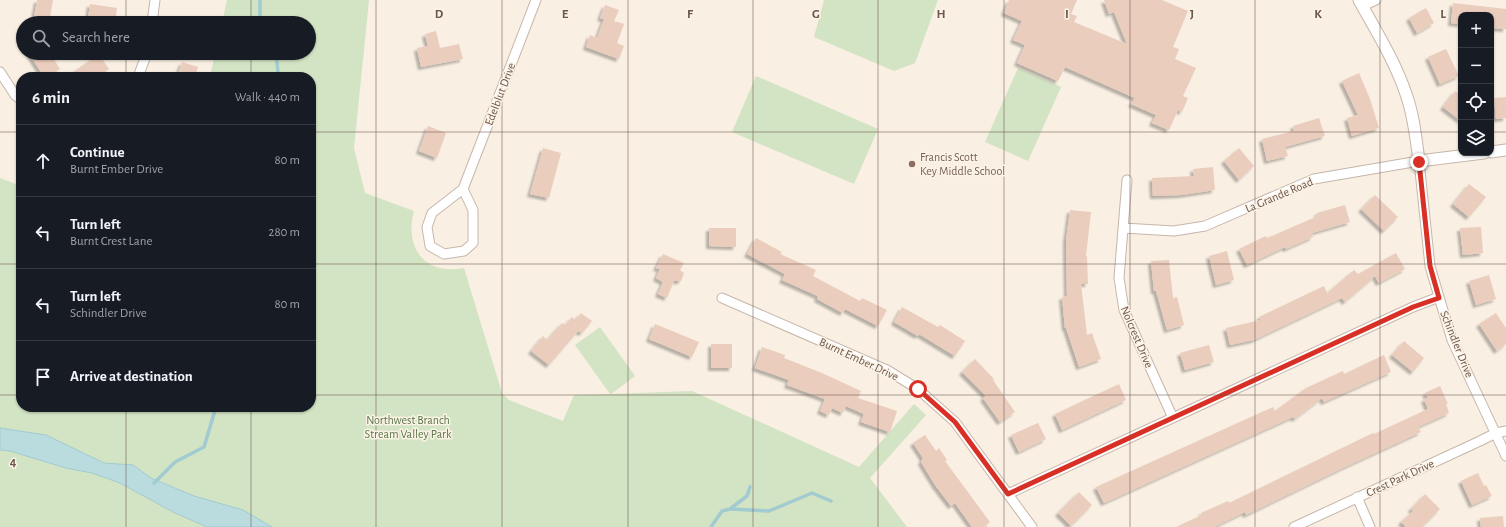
<!DOCTYPE html>
<meta charset="utf-8">
<style>
:root{--surface:#171b24;--page:#20242c;--text:#f1f3f6;--muted:#9ea1a6;--line:#363941}
body{margin:0;font-family:"Alegreya Sans",sans-serif;background:var(--page);color:var(--text)}
.controls{position:absolute;right:12px;top:12px;display:grid;overflow:hidden;border-radius:8px;box-shadow:0 1px 3px #0004}
.controls button{width:36px;height:36px;display:grid;place-items:center;padding:0;border:0;border-bottom:1px solid var(--line);background:var(--surface);color:var(--text);font:20px sans-serif}
.stop{position:absolute;width:12px;height:12px;margin:-9px;border:3px solid #d93025;border-radius:50%;background:#fff}
.stop.end{background:#d93025;border-color:#fff;box-shadow:0 1px 4px #0008}
.list{margin:0;padding:0;list-style:none}
h2{display:flex;justify-content:space-between;align-items:center;height:52px;margin:0;padding:0 16px;font-size:17px}
h2 small{font-size:13px;font-weight:400;color:var(--muted)}
.list li{display:grid;grid-template-columns:26px 1fr auto;gap:12px;align-items:center;box-sizing:border-box;height:72px;padding:0 16px;border-top:1px solid var(--line)}
.list b{display:block;font-size:15px;white-space:nowrap}
.list p{margin:0;font-size:13px;white-space:nowrap;color:var(--muted)}
.list em{font-size:13px;font-style:normal;color:var(--muted)}
.icon{flex:none;width:22px;height:22px;fill:none;stroke:currentColor;stroke-width:2;stroke-linecap:round;stroke-linejoin:round}
.map{position:relative;flex:none;width:1506px;height:527px;overflow:hidden}
.search{position:absolute;background:var(--surface);box-shadow:0 1px 3px #0004;left:16px;top:16px;width:300px;height:44px;display:flex;align-items:center;gap:10px;box-sizing:border-box;padding:0 14px;border-radius:22px;color:var(--muted);font-size:15px}
.panel{position:absolute;background:var(--surface);box-shadow:0 1px 3px #0004;left:16px;top:72px;width:300px;height:340px;border-radius:16px}
.map>svg:first-child{display:block}
</style>
<div class="map">
<svg width="1506" height="527" viewBox="0 0 1506 527">
<defs>
<filter id="shadow"><feDropShadow dx="-3" dy="3" stdDeviation="1" flood-color="#0004"/></filter>
</defs>
<rect width="100%" height="100%" fill="#f9efe2"/>
<path fill="#d2e4c3" d="M227 0H369L354 148 365 193 414 211C404 248 425 276 464 268L502 393 509 400 563 421 574 395 610 394 575 345 600 327 635 376 611 394 692 391 859 467 914 404 926 415 870 478 907 527H0V178L21 186V407H311V77H210L215 53H309V23H222Z
M824 0H938L915 63 894 71 814 37Z
M1018 68 1061 87 1028 161 985 142Z
M756 76 878 129 854 184 732 132Z"/>
<path fill="#badcdf" stroke="#a1cbd0" d="M0 428 46 435 104 463 133 465 151 478 194 496 243 510 272 527H207L173 512 120 483 92 473 66 468 10 451 0 450Z"/>
<g fill="none" stroke-linecap="round" stroke-linejoin="round">
<path stroke="#a1cbd0" stroke-width="3.5" d="M260 0V23
M275 77 278 72 276 53
M154 483 175 462 204 447 216 407
M730 509 747 496 750 487
M711 527 722 511 730 509 769 511 812 493 831 501"/>
</g>
<path fill="#eacdbd" filter="url(#shadow)" d="M37 0H53L49 23H33Z
M1009 0H1077L1071 14 1077 16 1074 22 1127 44 1114 12 1109 14 1104 0H1162L1188 11 1173 47 1179 49 1175 59 1196 68 1183 96 1188 98 1182 112 1178 110 1169 130 1152 123 1156 115 1131 104 1135 98 1065 67 1058 81 1017 63 1025 45 1013 40 1022 21 1004 13Z
M1453 3 1506 9V29L1492 28 1493 15H1461V24L1451 23Z
M90 4 117 8 115 23H97L98 21 88 19Z
M605 5 619 10 614 21 624 24 617 43 624 46 619 59 586 47 590 35 597 38 604 19 600 18Z
M1426 8 1434 23 1417 33 1409 18Z
M436 31 440 48 459 44 463 59 421 67 417 48 428 46 425 34Z
M1446 49 1459 76 1440 84 1428 57Z
M29 53H50L60 69 47 77H44Z
M99 54 109 69 97 77H81L76 70Z
M182 62 198 67 195 77H177Z
M1359 73 1370 99 1379 128 1352 136 1347 118 1358 115 1342 81Z
M1455 91 1461 95V121L1443 107Z
M1506 97V118L1496 119 1494 98Z
M1319 118 1325 136 1285 147 1288 156 1267 161 1262 139 1294 131 1293 126Z
M428 126 446 133 437 158 419 151Z
M543 148 561 153 549 198 530 194Z
M1239 148 1254 166 1239 180 1224 161Z
M1213 167 1215 190 1181 195 1153 196 1152 178 1194 176 1193 169Z
M1469 184 1486 197 1469 217 1453 204Z
M1375 195 1398 217 1384 231 1361 209Z
M1345 205 1350 222 1312 233 1313 237 1286 249 1285 247 1247 265 1239 249 1266 236 1267 238 1318 216 1317 213Z
M1070 210 1091 212 1086 256H1087L1088 284H1081L1087 335 1092 333 1101 359 1079 367 1066 328H1065L1062 297 1067 296 1066 240Z
M1481 227 1483 253 1463 255 1460 228Z
M709 228H736V247L709 246Z
M756 238 782 252 780 254 816 270 813 276 860 301 862 298 887 310 878 326 845 309 843 313 817 299 818 296 782 280 785 274 747 254Z
M1227 251 1234 280 1216 285 1209 256Z
M1396 253 1405 269 1379 283 1375 276 1345 302 1342 298 1254 340 1230 345 1226 328 1261 320 1259 317 1324 286 1327 293 1354 270 1358 274Z
M663 254 684 263 680 270 684 273 681 281H674L667 298 658 294 663 282 656 278 660 269 656 268Z
M1169 260 1173 298 1177 297 1184 325 1167 330 1156 291H1154L1151 261Z
M1489 275 1496 299 1476 305 1469 281Z
M902 307 938 327 940 325 965 341 955 356 919 334 918 336 894 322Z
M581 313 592 321 582 333 578 331 549 365 531 351 543 336 547 340 562 323 565 325 572 317 575 320Z
M1496 313 1506 328V344L1497 351 1479 324Z
M655 324 699 342 692 357 649 339Z
M1404 341 1424 358 1413 372 1392 355Z
M711 344H732V368H711Z
M1209 345 1214 362 1185 370 1180 353Z
M762 347 785 355 784 358 822 373 861 391 858 398 897 411 890 432 861 422 864 414 846 406 843 413 832 408 829 415 820 411 825 399 787 385 789 380 755 368Z
M1384 355 1391 372 1324 402 1322 398 1295 419 1293 417 1104 503 1096 487 1273 407 1275 411 1306 388 1343 371 1344 374Z
M975 359 994 379 993 380 1015 412 1000 422 983 398 986 396 962 372Z
M1119 384 1126 400 1062 430 1055 414Z
M1440 386 1448 404H1446L1449 413 1418 427 1421 432 1345 467 1246 515 1245 512 1214 527H1176L1202 515 1201 513 1228 501 1229 503 1373 433 1374 434 1428 409 1424 399 1428 398 1425 393Z
M1038 423 1046 439 1019 452 1011 435Z
M925 435 936 451 939 448 947 460 945 461 990 522 983 527H972L955 503 951 506 935 485 921 462 923 458 913 443Z
M1478 473 1484 486 1486 485 1492 496 1472 505 1461 481Z
M1079 492 1092 505 1071 526 1058 513Z
M1425 494 1440 509 1422 527H1406L1401 522 1413 511 1411 509Z
M1503 516 1504 527H1481L1480 518Z"/>
<g fill="none" stroke-linecap="round" stroke-linejoin="round">
<g stroke="#c7b6ab" stroke-width="11">
<path id="minor" d="M1363 6 1376 0
M152 23 155 0
M0 72 15 95 21 100
M138 77 147 53
M1127 180 1119 278 1124 310 1173 418
M463 189 473 210V243L464 251 444 254 430 246 427 227 432 213 463 189 536 0
M1123 228 1174 231 1205 226 1314 179 1419 161 1430 266 1439 297 1452 340 1506 456
M722 298 887 370 918 389 955 422 1032 527
M1008 494 1413 307 1439 297
M1357 497 1370 527
M1294 527 1480 441 1496 433 1506 431"/>
</g>
<g stroke="#c7b6ab" stroke-width="13">
<path id="tertiary" d="M1359 0C1376 31 1395 61 1406 94 1414 116 1416 139 1419 161L1484 153
M1491 152 1506 150"/>
</g>
<use href="#minor" stroke="#fff" stroke-width="9"/>
<use href="#tertiary" stroke="#fff" stroke-width="11"/>
</g>
<g fill="none" stroke-linecap="round" stroke-linejoin="round">
<path stroke="#d93025" stroke-width="5" d="M918 389 955 422 1008 494 1413 307 1439 298 1430 266 1419 162"/>
</g>
<path fill="none" stroke="#6d564c" stroke-width="1" stroke-opacity="0.55" d="M126 0V23M251 0V23M376 0V527M502 0V527M628 0V527M753 0V527M878 0V527M1004 0V527M1130 0V527M1255 0V527M1380 0V527M126 53V77M251 53V77M0 132H21M311 132H1461M1491 132H1506M0 264H21M311 264H1506M0 395H21M311 395H1506M126 407V527M251 407V527"/>
<circle fill="#8d6e63" stroke="#fcf3e7" stroke-width="1.5" cx="912" cy="164" r="4"/>
<g text-anchor="middle" stroke-width="3" stroke-linejoin="round" paint-order="stroke">
<g font-size="12" fill="#6d564c" stroke="#fcf3e7">
<text transform="translate(500 94) rotate(-69)" y="4">Edelblut Drive</text>
<text transform="translate(1279 195) rotate(-23)" y="4">La Grande Road</text>
<text transform="translate(1137 337) rotate(67)" y="4">Nolcrest Drive</text>
<text transform="translate(1457 344) rotate(68)" y="4">Schindler Drive</text>
<text transform="translate(859 359) rotate(25)" y="4">Burnt Ember Drive</text>
<text transform="translate(1400 478) rotate(-25)" y="4">Crest Park Drive</text>
</g>
<g font-size="12" fill="#785e54" stroke="#fcf3e7" text-anchor="start">
<text x="920" y="161">Francis Scott<tspan x="920" dy="14">Key Middle School</tspan></text>
</g>
<g font-size="12" fill="#597749" stroke="#fcf3e7">
<text x="408" y="424">Northwest Branch<tspan x="408" dy="14">Stream Valley Park</tspan></text>
</g>
</g>
<g font-size="13" text-anchor="middle" font-weight="bold" fill="#6d564c" stroke="#fcf3e7" stroke-width="3" stroke-linejoin="round" paint-order="stroke">
<text x="439" y="18">D</text>
<text x="565" y="18">E</text>
<text x="690" y="18">F</text>
<text x="816" y="18">G</text>
<text x="941" y="18">H</text>
<text x="1067" y="18">I</text>
<text x="1192" y="18">J</text>
<text x="1318" y="18">K</text>
<text x="1443" y="18">L</text>
<text x="13" y="466">4</text>
</g>
</svg>
<div class="controls">
<button>+</button>
<button>−</button>
<button><svg class="icon" aria-label="locate" viewBox="0 0 24 24"><circle cx="12" cy="12" r="6"/><path d="M12 2v4M12 18v4M2 12h4M18 12h4"/></svg></button>
<button><svg class="icon" aria-label="layers" viewBox="0 0 24 24"><path d="M12 4l9 5-9 5-9-5zM3 14l9 5 9-5"/></svg></button>
</div>
<div class="stop" style="left:918px;top:389px"></div>
<div class="stop end" style="left:1419px;top:162px"></div>
<div class="search"><svg class="icon" aria-label="search" viewBox="0 0 24 24"><circle cx="10" cy="10" r="6"/><path d="M15 15l6 6"/></svg>Search here</div>
<section class="panel">
<h2>6 min<small>Walk · 440 m</small></h2>
<ul class="list">
<li><svg class="icon" aria-label="ahead" viewBox="0 0 24 24"><path d="M12 20V5M6 11l6-6 6 6"/></svg><div><b>Continue</b><p>Burnt Ember Drive</p></div><em>80 m</em></li>
<li><svg class="icon" aria-label="left" viewBox="0 0 24 24"><path d="M17 20v-9H6M10 6l-5 5 5 5"/></svg><div><b>Turn left</b><p>Burnt Crest Lane</p></div><em>280 m</em></li>
<li><svg class="icon" aria-label="left" viewBox="0 0 24 24"><path d="M17 20v-9H6M10 6l-5 5 5 5"/></svg><div><b>Turn left</b><p>Schindler Drive</p></div><em>80 m</em></li>
<li><svg class="icon" aria-label="arrive" viewBox="0 0 24 24"><path d="M6 21V4h12l-3 4 3 4H6"/></svg><div><b>Arrive at destination</b></div></li>
</ul>
</section>
</div>
